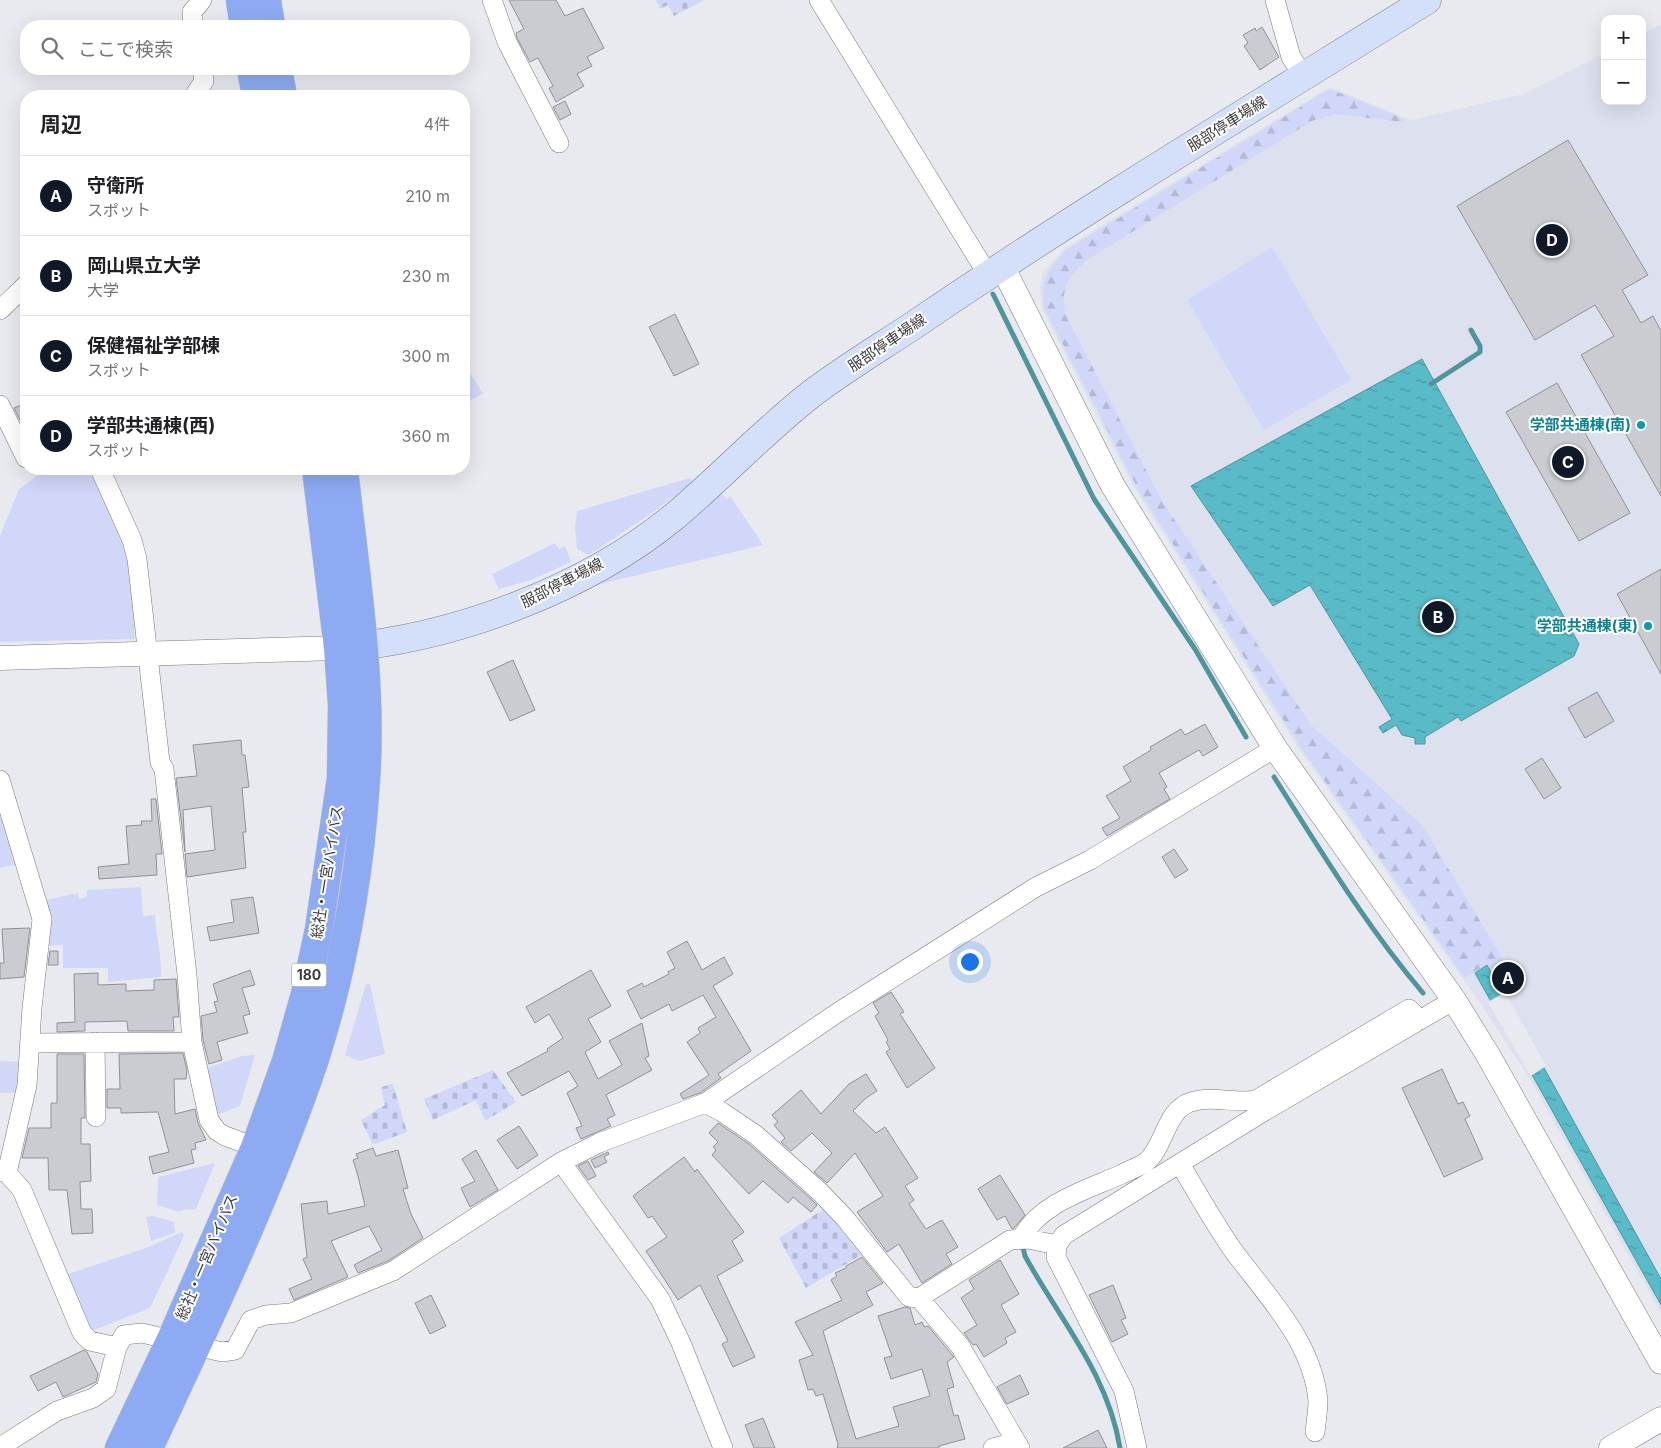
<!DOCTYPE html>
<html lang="ja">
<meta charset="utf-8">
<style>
:root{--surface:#fff;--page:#f2f2f2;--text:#202124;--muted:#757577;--line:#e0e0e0;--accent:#111827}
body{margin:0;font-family:Inter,"Noto Sans JP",sans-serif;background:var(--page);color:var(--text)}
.controls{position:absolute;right:15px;top:15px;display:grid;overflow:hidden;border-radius:10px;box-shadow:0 5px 20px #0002}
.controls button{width:45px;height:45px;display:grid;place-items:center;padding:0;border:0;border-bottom:1px solid var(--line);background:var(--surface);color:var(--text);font:25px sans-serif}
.you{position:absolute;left:969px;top:961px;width:18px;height:18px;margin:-12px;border:4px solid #fff;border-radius:50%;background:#1a73e8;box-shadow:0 0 0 8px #1a73e833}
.badge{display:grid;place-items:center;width:32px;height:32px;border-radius:50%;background:var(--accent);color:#fff;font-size:16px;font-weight:700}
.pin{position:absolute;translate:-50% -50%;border:2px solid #fff;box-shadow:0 1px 5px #0006}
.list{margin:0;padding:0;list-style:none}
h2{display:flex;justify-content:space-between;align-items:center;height:65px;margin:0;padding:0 20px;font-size:21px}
h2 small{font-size:16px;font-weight:400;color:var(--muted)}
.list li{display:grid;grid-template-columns:32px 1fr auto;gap:15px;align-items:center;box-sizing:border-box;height:80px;padding:0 20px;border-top:1px solid var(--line)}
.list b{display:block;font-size:19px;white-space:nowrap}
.list p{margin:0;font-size:16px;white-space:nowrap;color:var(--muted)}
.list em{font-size:16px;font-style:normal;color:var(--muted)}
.icon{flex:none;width:28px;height:28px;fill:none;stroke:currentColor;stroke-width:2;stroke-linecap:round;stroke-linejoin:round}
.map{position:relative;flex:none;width:1661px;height:1448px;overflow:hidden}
.search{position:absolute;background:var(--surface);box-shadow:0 5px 20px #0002;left:20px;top:20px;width:450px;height:55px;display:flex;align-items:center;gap:12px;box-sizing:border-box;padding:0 18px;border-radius:20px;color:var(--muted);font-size:19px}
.panel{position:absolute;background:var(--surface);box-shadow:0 5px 20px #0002;left:20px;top:90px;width:450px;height:385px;border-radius:20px}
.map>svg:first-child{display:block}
</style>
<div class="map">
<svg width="1661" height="1448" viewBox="0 0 1661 1448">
<defs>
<pattern id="forest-firs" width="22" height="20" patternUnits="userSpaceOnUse" patternTransform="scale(1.25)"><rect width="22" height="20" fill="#d0d7f8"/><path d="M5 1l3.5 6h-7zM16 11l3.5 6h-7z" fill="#b4b9d6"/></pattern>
<pattern id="cemetery-stones" width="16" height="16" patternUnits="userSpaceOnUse" patternTransform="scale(1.25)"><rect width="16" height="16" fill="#d0d7f8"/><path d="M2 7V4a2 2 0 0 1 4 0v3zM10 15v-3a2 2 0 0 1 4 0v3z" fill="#b4b9d6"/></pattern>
<pattern id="water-ripples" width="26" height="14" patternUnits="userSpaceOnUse" patternTransform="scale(1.25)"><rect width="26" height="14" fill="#58bbc7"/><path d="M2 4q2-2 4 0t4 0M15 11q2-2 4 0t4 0" fill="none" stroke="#4a99a3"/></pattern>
</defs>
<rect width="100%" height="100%" fill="#e9eaf0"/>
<path fill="#dde0ee" d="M1661 24V1313L1531 1081 1478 1000 1297 746 1134 487 1042 309 1040 288 1043 273 1065 248 1330 87 1411 120 1524 94 1605 53V101H1642V34Z"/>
<path fill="#d0d7f8" d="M1272 247 1351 380 1264 430 1187 300Z
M464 363 483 394 464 404Z
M46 469H92L126 548 139 629H134L135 639 0 642V536L19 489Z
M690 478 693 482 649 515 589 555 577 549 575 527 577 511Z
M721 493 727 499 730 496 763 545 596 585 595 582Z
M555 543 559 549 565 546 571 562 531 580 499 589 492 574Z
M0 808 19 864 0 868Z
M141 887 143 916 155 915C156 936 162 956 161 977L108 982V968H63V945L47 946 45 900 78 893 79 899 87 897V890Z
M366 984H370L385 1054 359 1061 345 1055Z
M255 1055 240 1106 214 1116 204 1069 242 1056Z
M0 1061 21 1062 19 1093H0Z
M215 1163 196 1209 182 1210 179 1212 157 1205 158 1177Z
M153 1216 174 1222 175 1233 151 1241 146 1217Z
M182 1232 184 1236 150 1308 94 1330 87 1326 68 1274 146 1248Z"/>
<path fill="url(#forest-firs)" d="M1330 89 1404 119 1403 122 1335 114 1312 121 1090 258C1068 276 1061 285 1065 314L1162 501 1311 725 1422 825 1506 964 1493 972 1487 964 1465 978 1301 748 1137 487 1044 308C1041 277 1047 272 1066 250Z"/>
<path fill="url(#cemetery-stones)" d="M656 0H702L703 1 674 16 668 5 660 9Z
M493 1070 516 1102 485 1121 476 1100 433 1120 424 1099Z
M393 1084 407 1132 375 1144 372 1143 361 1120 385 1105 381 1087Z
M827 1207 863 1254 806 1288 779 1238Z"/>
<path fill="url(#water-ripples)" stroke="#50959e" d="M1422 359 1579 644 1574 656 1461 721 1458 717 1425 737V744H1415V738L1402 735 1396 725 1383 733 1379 727 1392 719 1310 585 1273 606 1191 486Z
M1487 965 1661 1279V1305L1475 973Z"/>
<path fill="#e9eaf0" d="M1505 992 1546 1066 1531 1076 1488 1002Z"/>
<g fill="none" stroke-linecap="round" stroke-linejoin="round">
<path stroke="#50959e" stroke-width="5" d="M993 294 1094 499 1195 649 1246 737
M1431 384 1480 352V346L1471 330
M1274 777C1321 851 1366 926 1423 993
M1026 1244 1023 1247 1025 1256C1060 1320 1108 1374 1120 1448"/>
</g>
<path fill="#cbccd2" stroke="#909196" d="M509 0H556L565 16 583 8 604 48 587 57 592 66 577 74 584 86 556 102 549 88 553 86 538 58 530 62 517 38 516 33 524 29Z
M1262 27 1279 57 1260 70 1244 46 1248 43 1243 35 1255 28 1256 31Z
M565 101 571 114 560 120 553 107Z
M1568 140 1648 275 1622 290 1641 323 1653 316 1661 331V496L1581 355 1614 336 1595 305 1535 340 1457 206Z
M675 314 699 364 674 376 649 327Z
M1557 383 1630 513 1579 541 1506 412Z
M26 403V422L22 424 14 408Z
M1661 569V674L1617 594Z
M513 660 535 710 510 721 487 672Z
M1597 692 1614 721 1585 738 1568 708Z
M1205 724 1218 747 1203 756 1199 750 1159 773 1167 787 1164 789 1170 799 1107 836 1102 828 1120 818 1106 796 1131 781 1123 767 1151 750 1150 747 1181 729 1185 735Z
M241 740 242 755H245L249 787 242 788 246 832H243L246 868 187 877 185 854 215 850 211 806 183 810 185 852 176 778 197 776 193 745Z
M1542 758 1561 788 1544 799 1525 769Z
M151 799H156L162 854H156L157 875 99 879 98 867 129 864 126 826 142 825 141 821H152Z
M1174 849 1188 870 1175 878 1162 857Z
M253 897 259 933 210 941 207 927 234 922 231 900Z
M30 928 24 977 0 979V963H4L2 929Z
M687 941 702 970 724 957 733 974 713 986 751 1051 718 1074 721 1078 700 1093 683 1099 680 1094 709 1075 687 1042 700 1033 698 1028 716 1017 703 995 672 1011 669 1004 641 1019 627 991 642 983 644 987 669 974 668 972 675 968 667 952Z
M50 951H58V965H48Z
M250 970 255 985 242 988 250 1014 243 1016 248 1033 217 1042 222 1060 209 1064 203 1040 201 1016 217 1012 214 1002 218 1001 213 984Z
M591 970 611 1006 588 1019 601 1042 585 1052 598 1079 622 1065 609 1041 642 1023 649 1056 645 1058 652 1070 606 1095 615 1115 607 1119 611 1126 581 1139 576 1128 582 1126 567 1093 578 1086 569 1071 522 1096 507 1073 548 1051 547 1049 563 1038 549 1014 535 1023 526 1007Z
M98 973V985L126 984V991L154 990V980L176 979 179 1017H173L174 1031H128L127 1021 85 1022V1031L57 1032V1023L75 1022 74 974Z
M891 992 904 1012 900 1014 935 1068 907 1088 886 1052 890 1049 886 1042 888 1040 875 1016 879 1013 873 1003Z
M183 1053 187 1070 186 1079H174L175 1114 195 1109 198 1123 206 1140 195 1143 196 1149 191 1150 194 1163 153 1174 149 1157 169 1152 158 1112 121 1113V1108H107V1089H120L119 1054Z
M57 1054H84L85 1118H81V1144H90L91 1181 80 1182 81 1209H92L93 1233 72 1234 67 1190H49L48 1158H22L29 1128H51V1103H57Z
M1442 1069 1458 1104 1463 1102 1470 1116 1465 1119 1483 1159 1444 1177 1402 1088Z
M866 1074 877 1091 866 1098 853 1111 876 1133 885 1127 918 1178 905 1186 914 1200 909 1204 926 1229 942 1220 958 1247 946 1254 952 1264 922 1283 899 1244 887 1252 857 1212 883 1196 855 1153 827 1183 814 1172 832 1153 812 1133 791 1151 781 1142 785 1138 774 1125 778 1122 772 1115 801 1090 821 1114 849 1084Z
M718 1123 749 1144 812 1200 817 1205 811 1212 793 1197 788 1203 763 1181 749 1194 712 1155 716 1150 713 1147 718 1142 709 1133Z
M519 1126 538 1155 517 1169 497 1140Z
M373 1148 376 1156 398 1150 408 1188 403 1189 411 1214 423 1238 388 1261 358 1273 354 1265 382 1250 369 1226 331 1241 348 1277 294 1300 289 1289 312 1279 303 1259 307 1257 301 1204 327 1201 328 1214 365 1206 358 1176 353 1160 358 1158 356 1154Z
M476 1150 498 1190 470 1207 461 1188 475 1181 462 1159Z
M608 1152 609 1154 604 1157 607 1162 595 1168 591 1160Z
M684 1157 695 1172 697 1169 744 1232 732 1241 743 1261 717 1276 755 1357 733 1367 722 1344 728 1341 700 1285 678 1300 646 1251 667 1237 652 1216 648 1218 633 1196Z
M588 1161 596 1176 588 1180 578 1166Z
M1000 1175 1025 1215 1014 1228 1012 1229 1005 1216 997 1220 978 1189Z
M862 1257 883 1283 866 1292 873 1305 823 1331 856 1439 899 1426 893 1407 930 1396 922 1369 891 1379 884 1358 892 1356 878 1316 905 1307 910 1308 915 1325 922 1322 924 1327 928 1326 954 1357 947 1362 954 1387 947 1389 954 1416 958 1415 965 1439 939 1446V1448H837L838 1444 823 1394 816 1396 813 1389 808 1390 799 1360 813 1355 795 1322 842 1300 831 1280 837 1276 835 1273 846 1268V1266Z
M1000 1260 1019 1294 1001 1305 1016 1332 1005 1338 1007 1343 984 1357 976 1344 973 1345 964 1333 977 1325 961 1298 974 1289 969 1280Z
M1113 1285 1126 1318 1121 1320 1128 1334 1112 1342 1089 1295Z
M431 1295 446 1326 430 1334 415 1303Z
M84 1350 87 1352 98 1374 96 1382 63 1397 56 1382 38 1391 30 1376Z
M1020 1375 1029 1394 1007 1404 997 1387Z
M763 1418 775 1448H754L745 1425Z
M1098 1430 1107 1448H1063Z"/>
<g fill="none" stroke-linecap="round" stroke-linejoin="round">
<g stroke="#797a80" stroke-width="20">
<path id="minor" d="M492 0 507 42 559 143
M819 0 988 275
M1275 0 1291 57 1304 77
M193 26 192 12 202 0
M194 96 204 81 202 69
M0 310 26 285
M0 405 26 458
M100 469 132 540 137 559 160 762 164 769 187 975 192 1042 209 1120 217 1131 225 1136 255 1147
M0 780 42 919 32 1008 27 1085 7 1173
M95 1042 96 1117
M30 1043 192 1042
M705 1103 722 1112 756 1135 820 1192 844 1217 909 1297 919 1298 1010 1240 1028 1239 1057 1245
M561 1162 660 1299 681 1343 723 1448
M1180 1164C1198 1194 1215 1225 1235 1253 1268 1297 1313 1343 1318 1401 1318 1411 1316 1422 1315 1432
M0 1171 7 1173 22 1190 82 1333 90 1341 117 1347
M1021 1239C1039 1203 1087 1190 1122 1174 1130 1170 1139 1167 1146 1162 1165 1147 1165 1110 1191 1102 1212 1095 1235 1104 1256 1100L1409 1009 1420 1020
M919 1298 960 1346 1020 1448
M0 1447 57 1411 93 1398 106 1389 117 1347 124 1335 142 1333 222 1352 235 1350 251 1320 266 1315 291 1313 393 1271 561 1162 599 1143 705 1103 837 1013 1036 887 1090 860 1275 748
M993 1448 1016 1442
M1137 1448 1124 1391 1056 1257 1057 1245 1064 1235 1263 1112 1454 1000"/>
</g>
<g stroke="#797a80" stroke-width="25">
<path id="tertiary" d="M1002 266 1113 486 1275 748 1454 1000 1488 1055 1661 1362
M0 658 338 648
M1611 1448 1661 1419"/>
</g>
<g stroke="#797a80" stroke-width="29">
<path id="secondary" d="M340 648C455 638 587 589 676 515 722 476 763 432 810 395 844 369 881 347 917 323 1083 210 1256 106 1427 0"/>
</g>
<g stroke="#c8c8c9" stroke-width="29">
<path id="trunk" d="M240 0 244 26
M267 0 271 26
M251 69 256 96
M278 69 283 96
M119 1448 171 1339 255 1147 286 1061 305 994 319 929 341 778 342 705 338 648 316 469
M149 1448C208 1322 269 1194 314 1062 343 972 360 874 366 780 373 677 355 571 344 469"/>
</g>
<use href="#minor" stroke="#fff" stroke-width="19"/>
<use href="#tertiary" stroke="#fff" stroke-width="24"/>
<use href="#secondary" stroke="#d4dffa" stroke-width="28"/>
<use href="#trunk" stroke="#8eaaf2" stroke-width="28"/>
</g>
<g fill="#0f9aa8" stroke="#fff" stroke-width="2">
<circle cx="1641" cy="425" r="5"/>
<circle cx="1648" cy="626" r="5"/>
</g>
<g text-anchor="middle" stroke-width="4" stroke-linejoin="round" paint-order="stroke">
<rect fill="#fff" stroke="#767679" stroke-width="1" x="291.5" y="963.5" width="35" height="23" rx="4"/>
<g font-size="14" font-weight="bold" fill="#3c3c3f">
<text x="309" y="980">180</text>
</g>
<g font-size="15" fill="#3c3c3f" stroke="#fff">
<text transform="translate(1227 124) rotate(-32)" y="5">服部停車場線</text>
<text transform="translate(887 343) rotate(-34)" y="5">服部停車場線</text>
<text transform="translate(562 583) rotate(-27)" y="5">服部停車場線</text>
<text transform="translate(327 872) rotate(-81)" y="5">総社・一宮バイパス</text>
<text transform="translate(207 1257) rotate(-67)" y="5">総社・一宮バイパス</text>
</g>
<g font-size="15" font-weight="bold" fill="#0d838f" stroke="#fff" text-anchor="end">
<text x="1631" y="430">学部共通棟(南)</text>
<text x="1638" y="631">学部共通棟(東)</text>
</g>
</g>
</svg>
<div class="controls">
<button>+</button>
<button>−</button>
</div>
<div class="you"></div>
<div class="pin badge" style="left:1508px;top:978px">A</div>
<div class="pin badge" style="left:1438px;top:617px">B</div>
<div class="pin badge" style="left:1568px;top:462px">C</div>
<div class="pin badge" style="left:1552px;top:240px">D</div>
<div class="search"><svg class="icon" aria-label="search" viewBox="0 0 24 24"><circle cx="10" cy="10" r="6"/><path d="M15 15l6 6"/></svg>ここで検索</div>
<section class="panel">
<h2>周辺<small>4件</small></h2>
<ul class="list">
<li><span class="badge">A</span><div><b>守衛所</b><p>スポット</p></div><em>210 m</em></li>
<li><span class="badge">B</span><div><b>岡山県立大学</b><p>大学</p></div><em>230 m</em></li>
<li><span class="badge">C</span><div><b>保健福祉学部棟</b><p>スポット</p></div><em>300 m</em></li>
<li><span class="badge">D</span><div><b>学部共通棟(西)</b><p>スポット</p></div><em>360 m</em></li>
</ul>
</section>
</div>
